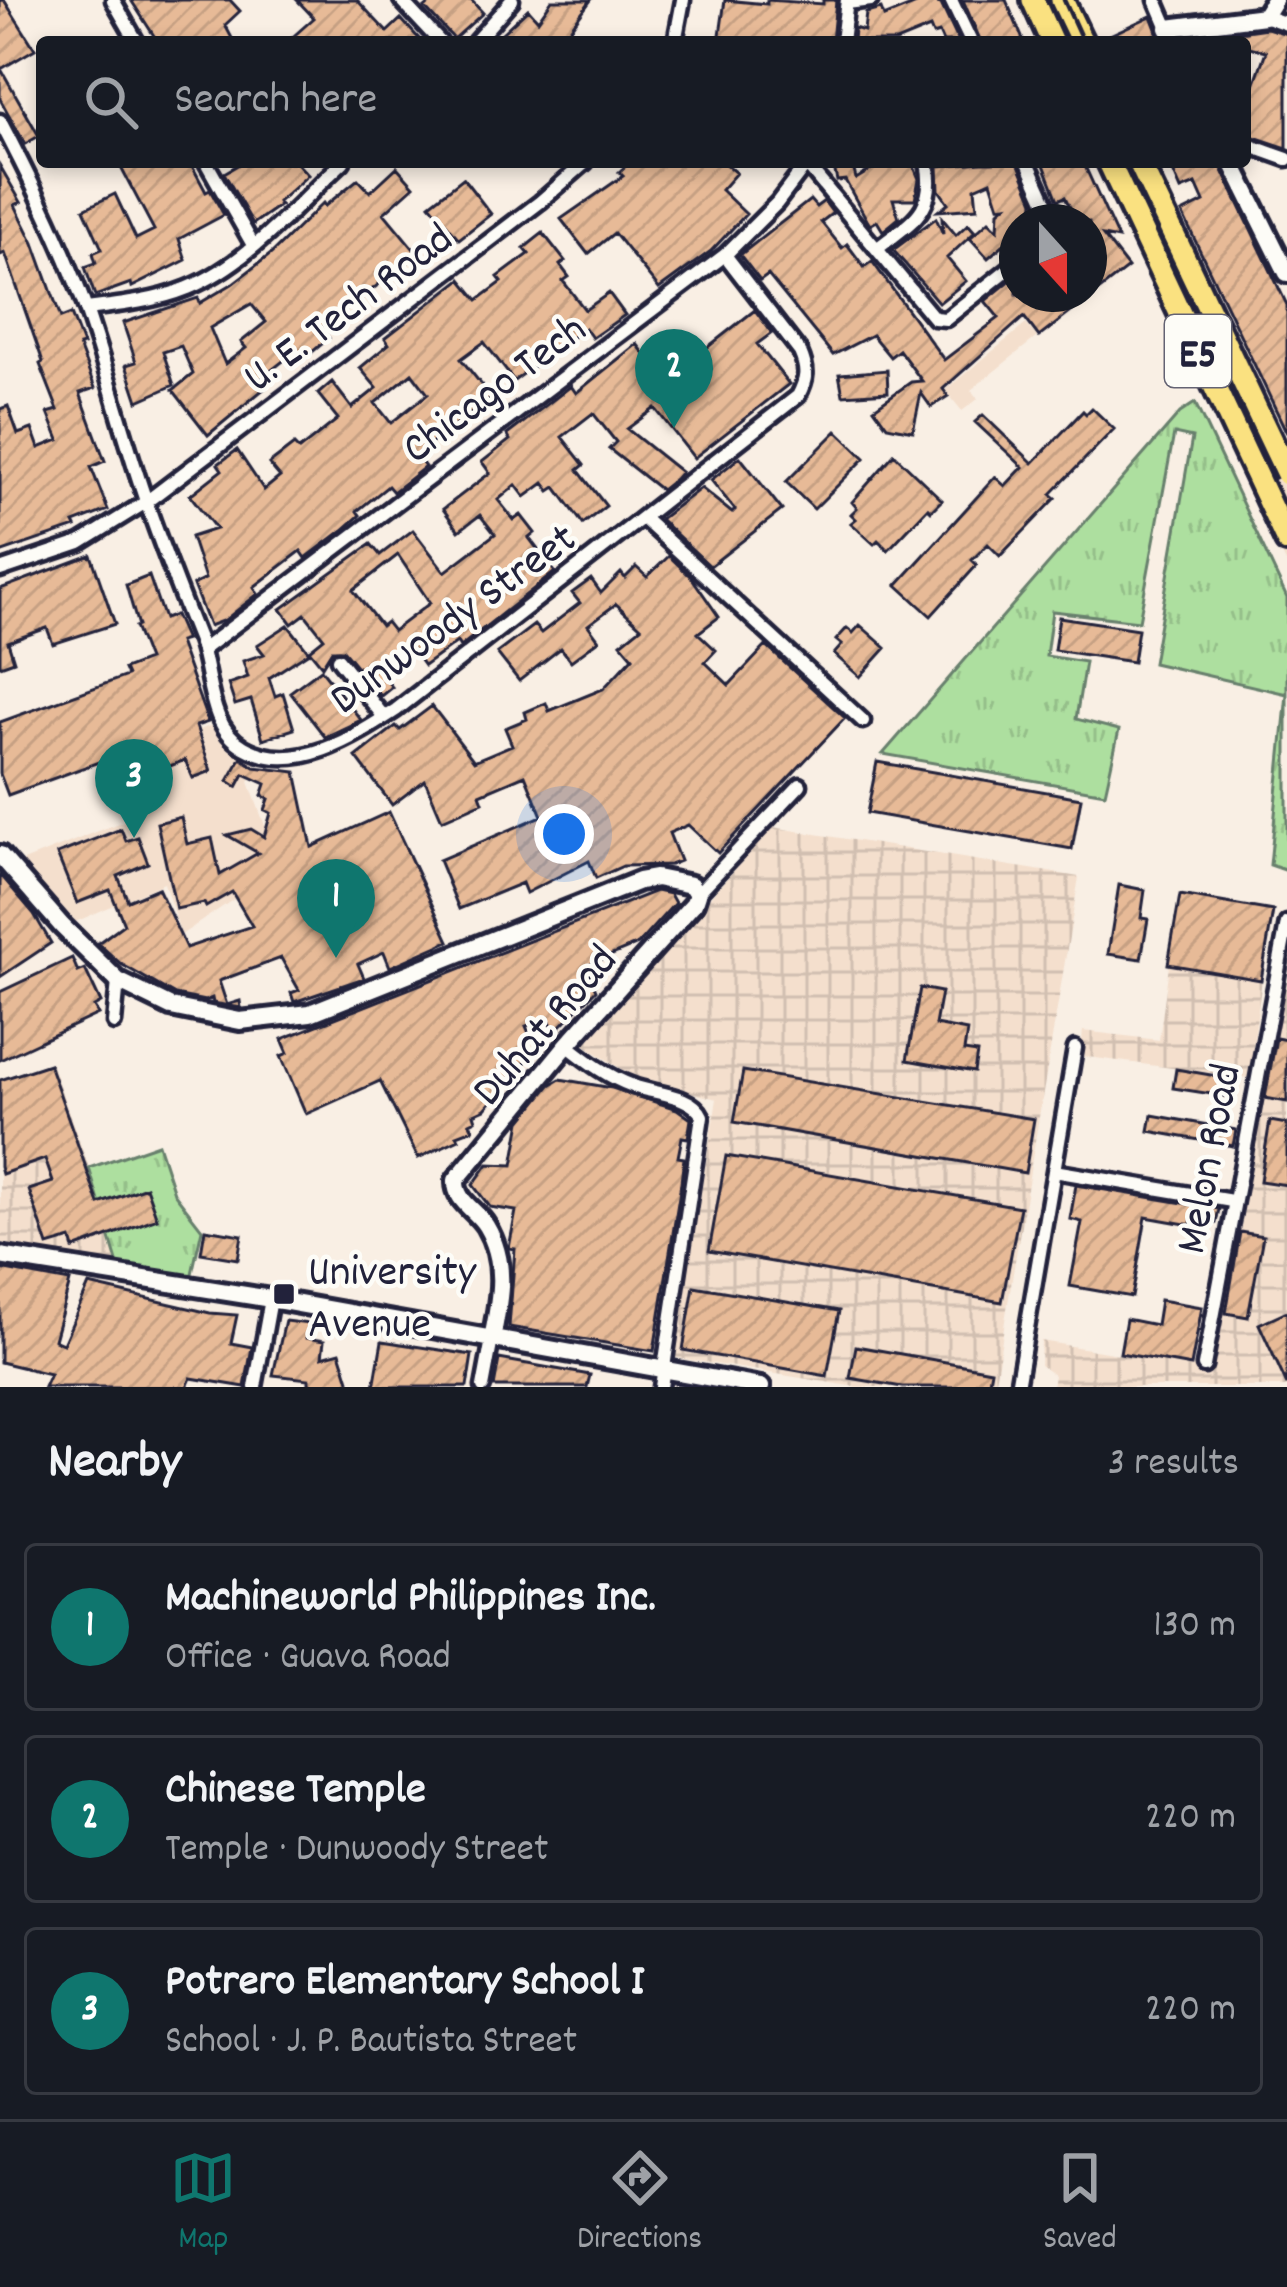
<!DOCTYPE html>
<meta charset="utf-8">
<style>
:root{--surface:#171b24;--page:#242831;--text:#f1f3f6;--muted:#9ea1a6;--line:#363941;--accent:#0f766e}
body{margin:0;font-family:Dekko,sans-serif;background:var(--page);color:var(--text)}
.compass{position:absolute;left:999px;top:204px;width:108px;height:108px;border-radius:50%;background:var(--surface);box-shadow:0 6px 18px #0003;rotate:159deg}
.you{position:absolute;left:564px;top:834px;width:42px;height:42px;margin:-30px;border:9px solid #fff;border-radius:50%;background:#1a73e8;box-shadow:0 0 0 18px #1a73e833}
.badge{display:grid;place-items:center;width:78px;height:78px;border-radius:50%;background:var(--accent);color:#fff;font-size:39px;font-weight:700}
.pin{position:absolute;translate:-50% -99px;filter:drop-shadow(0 3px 6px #0008)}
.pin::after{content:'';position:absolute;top:63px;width:42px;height:36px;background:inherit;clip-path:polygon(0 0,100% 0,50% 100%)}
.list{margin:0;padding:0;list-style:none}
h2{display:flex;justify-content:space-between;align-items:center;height:156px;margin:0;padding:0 48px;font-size:51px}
h2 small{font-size:39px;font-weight:400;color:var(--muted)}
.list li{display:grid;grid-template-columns:78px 1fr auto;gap:36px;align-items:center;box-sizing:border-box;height:168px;margin:0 24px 24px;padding:0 24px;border:3px solid var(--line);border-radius:12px}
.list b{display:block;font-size:45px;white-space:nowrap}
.list p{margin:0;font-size:39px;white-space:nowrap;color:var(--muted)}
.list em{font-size:39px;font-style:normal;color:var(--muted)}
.icon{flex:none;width:66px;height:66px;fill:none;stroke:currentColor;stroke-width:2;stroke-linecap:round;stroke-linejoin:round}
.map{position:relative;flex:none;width:1287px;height:1387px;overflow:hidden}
.search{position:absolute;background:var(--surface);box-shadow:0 6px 18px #0003;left:36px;right:36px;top:36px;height:132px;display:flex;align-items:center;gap:30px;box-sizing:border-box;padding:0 42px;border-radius:12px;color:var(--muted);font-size:45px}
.sheet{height:732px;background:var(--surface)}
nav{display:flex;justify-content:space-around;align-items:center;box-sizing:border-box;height:168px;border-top:3px solid var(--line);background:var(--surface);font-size:33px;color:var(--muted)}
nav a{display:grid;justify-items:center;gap:6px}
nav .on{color:var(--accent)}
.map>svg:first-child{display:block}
</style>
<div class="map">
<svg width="1287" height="1387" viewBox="0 0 1287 1387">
<defs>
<pattern id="industrial-grid" width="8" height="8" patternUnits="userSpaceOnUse" patternTransform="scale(3)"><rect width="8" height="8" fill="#f4dfcd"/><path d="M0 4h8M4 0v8" fill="none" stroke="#d1bfb1"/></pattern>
<pattern id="grass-tufts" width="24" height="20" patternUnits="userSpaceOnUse" patternTransform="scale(3)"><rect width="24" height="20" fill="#addf9f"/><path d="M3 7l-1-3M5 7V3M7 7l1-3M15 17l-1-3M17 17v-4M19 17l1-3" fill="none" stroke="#95bf8a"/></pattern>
<pattern id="building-hatch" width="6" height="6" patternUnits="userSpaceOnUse" patternTransform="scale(3)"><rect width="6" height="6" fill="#e7ba97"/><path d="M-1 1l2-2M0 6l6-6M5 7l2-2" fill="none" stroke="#c6a083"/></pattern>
</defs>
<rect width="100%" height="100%" fill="#f9efe4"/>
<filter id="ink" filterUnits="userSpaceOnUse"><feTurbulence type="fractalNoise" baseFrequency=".00833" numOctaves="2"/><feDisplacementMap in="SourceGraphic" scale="24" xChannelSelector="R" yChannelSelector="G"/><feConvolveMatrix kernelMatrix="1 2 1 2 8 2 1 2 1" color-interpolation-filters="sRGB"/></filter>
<g filter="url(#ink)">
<path fill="#f4dfcd" d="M1094 162H1150L1287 448V565Z
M1026 324 1037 337 971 390 978 399 962 411 945 390Z
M210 726 257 761 249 782 269 837 299 855 181 935 164 883 73 923 21 862 141 814 120 758Z"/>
<path fill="url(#industrial-grid)" d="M773 827 1079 877 994 1387H856L672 1357 717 1099 635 1078 580 1042Z
M1178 898 1271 910 1249 1078 1080 1056 1083 1031 1159 1040Z
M1287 946V1387H1052L1054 1375 1040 1365 1041 1341 1213 1370 1242 1220Z
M51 1063 89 1168 118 1265 0 1243V1079Z"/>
<path fill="url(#grass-tufts)" stroke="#68806d" stroke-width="3" d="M1195 403 1287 598V871L1270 865 1287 694 1153 663 1192 438 1174 434 1139 621 1052 611 1046 656 1085 662 1076 719 1119 730 1105 793 883 754 1180 413Z
M158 1144 174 1193 202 1229 191 1278 118 1265 89 1168Z"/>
<path fill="url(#building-hatch)" stroke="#22223b" stroke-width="3" fill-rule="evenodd" d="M0 0H4L35 49 1 69 39 136 25 144 0 99Z
M131 0H230L240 11 225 25 234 42H158Z
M297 0H357L387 32 401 19 422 42H287L314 18Z
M434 0H471L483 13 454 39 425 8Z
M552 0H591L560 42H511L502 33 528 9 538 20Z
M725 0 767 4V0L823 4V0H836L832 42H719Z
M926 0 941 4 959 42H943L939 33 933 35 930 28 896 42H853L854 28 864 31 866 13 881 9 884 17Z
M963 0H1006L1024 42H981Z
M1151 16 1161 42H1097V41Z
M1267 28 1287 34V148L1245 134V110L1266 51 1245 46V42H1210V36Z
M118 162H190L206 192 210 190 224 215 179 239 186 260 132 287 131 283 95 296 85 267 96 263 93 253 102 249 84 209 115 194 136 239 154 230Z
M243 162H296L308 175 278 202 280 205 253 224 224 173Z
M630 162H723L736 173 721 190 746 214 711 251 659 289 614 233 588 254 561 219 623 176 619 172Z
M833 162H852L856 179 884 162H912L919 179 915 199H893L899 218 883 231 877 221 870 225 867 220 845 180 837 181Z
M982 162H1018L1034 201 1032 222H1017V252L1010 254 1003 245 988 258 970 238 989 221 998 230 999 211 1006 205 999 206 991 181 975 188 977 208 938 211 948 203 939 190 938 166Z
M1043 162H1083L1118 239 1103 236 1128 268 1039 337 1024 317 943 389 948 396 931 407 921 393 913 431 887 426 874 408 911 382 922 381 899 350 890 357 872 335 833 355 768 275 760 281 740 255 810 200 816 207 824 201 833 213 821 222 842 248 847 244 864 267 872 261 944 360 999 318 985 301 1017 275V294H1089V222H1077L1065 197 1058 200Z
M1169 162H1219L1287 305V433L1182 213 1204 202 1196 184 1181 190Z
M0 166 21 202 15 205 34 243 61 318 71 314 83 345 79 346 95 388 80 393 105 461 91 467 108 510 74 523 76 527 0 553V409L8 406 18 434 32 429 39 448 59 440 48 413 58 410 40 364 43 362 5 253 0 255Z
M397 167 414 186 384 213 418 254 321 329 329 338 299 363 292 354 259 380 265 388 208 435 173 390 193 374 181 346 163 352 174 385 138 401 126 365 136 362 123 323 198 298 200 303 232 284 271 254 323 203 325 206 358 179 370 192ZM251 304 266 322 241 342 246 348 225 364 210 328Z
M463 178 491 214 459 239 430 204Z
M936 218 943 234 942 218 956 235 968 224 975 232 947 258 966 281 939 303 893 250Z
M543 233 565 261 560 265 569 277 563 281 585 310 609 293 625 315 592 338 585 328 514 381 484 342 461 359 492 398 416 455 425 467 393 492 388 486 357 511 360 515 343 530 306 558 301 551 254 587 258 594 225 620 209 626 193 585 205 579 191 537 216 529 190 495 222 470 218 464 237 450 264 490 280 477 269 464 294 445 299 450 338 419 318 394 332 382 352 408 377 388 360 368 389 344 385 338 461 279 478 300 502 282 498 277 529 254 524 248ZM412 373 428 394 391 423 375 403Z
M755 310 772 333 757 344 789 384 694 458 655 408 627 429 681 472 675 479 661 490 609 449 616 442 593 413 562 437 584 465 578 470 606 506 583 524 556 487 550 491 544 483 525 497 516 485 498 500 514 520 521 515 535 533 529 538 555 572 460 647 457 642 424 666 411 648 380 672 392 687 381 696 343 650H332L322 666 309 650 324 638 305 614 292 624 281 609 371 544 380 555 413 530 445 572 495 534 480 515 459 531 443 509 490 473 482 462 510 440 507 435 571 386 576 393 637 344 677 396 711 369 699 354ZM398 555 430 603 393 631 386 622 381 626 353 590Z
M887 370 888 392 843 395 839 374Z
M1092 408 1114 429 1051 494 1056 498 1000 556 988 544 972 560 977 565 931 616 897 585 995 477 1005 486 1023 467 975 422 983 415 1033 463 1083 411 1086 414Z
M837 431 865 458 814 509 786 482Z
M894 454 942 500 931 511 928 508 888 550 878 540 874 544 851 523 856 519 851 514 857 508 852 502Z
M740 457 782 510 710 566 660 519 701 488 732 513 735 510 711 480Z
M91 555 115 624 53 644 47 628 8 642 14 661 0 666V589Z
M669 556 692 578 719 617 698 633 716 650 705 662 729 685 766 646 845 718 718 853 688 825 669 833 680 861 670 865 623 866 596 878 589 861 526 893 522 883 459 909 439 860 542 816 525 775 480 794 483 802 442 820 425 780 392 805 356 757 396 726 400 730 432 706 474 761 512 745 505 728 527 719 525 712 546 703 549 711 603 689 633 657 621 643 641 627 616 604 588 625 599 640 571 661 561 648 519 681 497 653 534 625 541 633 580 603 572 593 591 579 601 593 621 573 625 578 636 567 647 577Z
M149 576 164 619 175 615 186 640 179 642 208 722 196 726 211 771 193 778 185 760 150 774 140 747 8 795 0 774V722L127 676 124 669 148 660 135 627 138 626 126 585Z
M1059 617 1138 629 1133 662 1054 650Z
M288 625 309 652 269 678 275 696 283 693 294 729 263 739 251 700 235 705 228 684 248 677 243 661 264 654 257 645Z
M860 625 886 648 860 677 834 654 842 645 836 640 847 628 853 633Z
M321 669 361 720 325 737 290 692Z
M241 758 255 767 296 772 312 847 389 812 449 941 390 967 384 952 358 964 364 978 294 1002 291 993 299 990 281 958 219 981 227 1005 240 1001 241 1008 213 1003 212 998 205 1001 175 995 121 964 98 943 124 924 110 890 77 903 57 854 121 829 126 841 138 837 148 863 118 876 128 901 158 888 186 948 252 926 232 892 206 907 204 903 176 909 157 823 181 817 187 844 212 838 220 875 258 853 227 835 251 829 264 837 271 813 265 810 269 799 262 796 266 784 244 774 237 787 228 781Z
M877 762 1081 798 1072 849 867 813Z
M0 874 34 914 51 943 0 977Z
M1119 885 1145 890 1141 918 1148 919 1141 959 1108 954Z
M656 891 670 894 675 903 638 944 586 966 596 990 555 1032 548 1017 526 1026 532 1040 525 1043 531 1056 485 1109 474 1114 476 1120 470 1123 473 1129 457 1135 459 1139 418 1158 380 1081 306 1114 281 1056 288 1053 282 1039Z
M1180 895 1273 911 1261 980 1168 964Z
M72 958 78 972 85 969 101 1003 94 1007 98 1014 0 1060V992Z
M920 988 941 992 935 1025 967 1031 964 1051 977 1053 974 1072 907 1060Z
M1276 1038 1287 1040V1102L1265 1098Z
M49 1064 99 1204 146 1187 157 1218 74 1249 71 1239 48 1246 29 1190 53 1182 45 1159 2 1174 0 1167V1080Z
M1176 1069 1234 1079 1231 1097 1173 1088Z
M743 1071 1034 1119 1025 1173 734 1122Z
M560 1079 612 1088 677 1109 691 1119 688 1138 682 1137 678 1157 684 1158 680 1190 654 1351 509 1327 515 1249 509 1248 516 1211 490 1207 473 1185 488 1164 513 1165 521 1121 550 1085Z
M1152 1115 1236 1130 1233 1146 1149 1131Z
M1270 1121 1287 1124V1185L1260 1181Z
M726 1156 1020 1207 1002 1302 709 1251Z
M1076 1185 1219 1209 1216 1223 1192 1219 1191 1225 1146 1217 1132 1297 1070 1286 1082 1222 1070 1219Z
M205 1229 242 1235 238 1259 201 1253Z
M1240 1232 1263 1236 1248 1317 1226 1313Z
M0 1269 70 1282 54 1340 63 1344 89 1285 210 1313 237 1315 231 1343 252 1347 245 1387 191 1378 187 1387H44L50 1374 0 1362Z
M694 1286 839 1311 827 1376 683 1350Z
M1160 1300 1202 1307 1191 1366 1120 1353 1126 1319 1156 1325Z
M1287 1311V1385L1259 1324Z
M285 1321 309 1324 306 1338 324 1341 322 1357 340 1352 351 1387H327L309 1384V1379L273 1375Z
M382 1341 472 1355 467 1387H374Z
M856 1346 991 1370 988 1387H902L850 1378Z
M499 1359 590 1375 587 1387H494Z"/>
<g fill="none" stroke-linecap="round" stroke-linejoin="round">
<g stroke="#22223b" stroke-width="21">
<path id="street" d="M113 0 137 42
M401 0 440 42
M951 0 971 42
M1156 0 1168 28
M847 3 871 0
M1264 16 1287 24
M475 42 512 0
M675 42 683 0
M842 42 847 0
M0 121C32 182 64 247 87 312 109 376 125 441 147 504 163 550 181 596 199 641 212 677 207 725 244 747 295 776 355 737 396 710L798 396C807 379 808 370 800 352L725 255
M1245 144 1287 159
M206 162 253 245
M1028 162 1055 222
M807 165 934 318 946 319 1017 262
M878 248C912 221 937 211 927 162
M86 309C120 305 156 301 188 288 248 264 297 204 343 162
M644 519 863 721
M0 570 80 543 146 502 540 202 586 162
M202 650 725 255 777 203 808 162
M338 659 384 717
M697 894 800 785
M114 1023 118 981
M567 1045C587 1061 608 1077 633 1086 654 1094 692 1094 702 1116L661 1387
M1054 1171 1232 1201
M1204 1366 1287 923
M255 1387 271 1299
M483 1387 492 1339
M1017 1387 1075 1048"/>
</g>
<g stroke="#22223b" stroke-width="26">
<path id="secondary" d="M1175 42 1168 28 1264 16 1274 0
M1232 162 1287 273
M0 855 62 926 118 981 171 1007 240 1021 310 1013 639 881 656 878 691 885 697 894 694 903 567 1045 456 1180C455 1202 476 1209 486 1226 508 1263 500 1299 492 1339
M0 1256 271 1299 761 1387"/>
</g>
<g stroke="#22223b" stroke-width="30">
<path id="highway" d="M1033 0 1052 42
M1062 0 1082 42
M1109 162 1287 541"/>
</g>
<use href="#street" stroke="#fdfcf7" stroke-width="12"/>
<use href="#secondary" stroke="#fdfcf7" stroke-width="16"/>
<use href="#highway" stroke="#fae180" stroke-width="21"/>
<path stroke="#22223b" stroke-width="4.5" d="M1064 0 1083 42
M1139 162 1287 477"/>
<g stroke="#22223b" stroke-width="30" stroke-linecap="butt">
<path id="highway-bridge" d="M1139 162 1287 474"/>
</g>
<use href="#highway-bridge" stroke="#fae180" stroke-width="21"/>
</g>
</g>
<rect fill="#22223b" stroke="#fdfcf7" stroke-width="4.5" x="272" y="1282" width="24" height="24" rx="6"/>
<g text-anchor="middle" stroke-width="9" stroke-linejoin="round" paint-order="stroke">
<rect fill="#fdfcf7" stroke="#646373" stroke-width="3" x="1165" y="315" width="66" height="72" rx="9"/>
<g font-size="42" font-weight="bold" fill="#22223b">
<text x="1198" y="366">E5</text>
</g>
<g font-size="45" fill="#22223b" stroke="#fdfcf7">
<text transform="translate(346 305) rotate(-37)" y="16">U. E. Tech Road</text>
<text transform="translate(492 386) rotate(-37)" y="16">Chicago Tech</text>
<text transform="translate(451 616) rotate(-36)" y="16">Dunwoody Street</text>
<text transform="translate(542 1023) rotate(-49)" y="16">Duhat Road</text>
<text transform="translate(1205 1158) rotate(-79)" y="16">Melon Road</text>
</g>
<g font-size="45" fill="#22223b" stroke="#fdfcf7" text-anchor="start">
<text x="308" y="1284">University<tspan x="308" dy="52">Avenue</tspan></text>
</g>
</g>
</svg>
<svg class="compass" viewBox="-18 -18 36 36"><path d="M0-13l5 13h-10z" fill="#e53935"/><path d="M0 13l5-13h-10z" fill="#9ea1a6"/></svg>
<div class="you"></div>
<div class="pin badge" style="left:336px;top:958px">1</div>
<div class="pin badge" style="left:674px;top:428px">2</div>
<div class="pin badge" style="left:134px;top:838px">3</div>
<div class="search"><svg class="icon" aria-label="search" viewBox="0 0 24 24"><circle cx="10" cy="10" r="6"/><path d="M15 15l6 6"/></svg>Search here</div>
</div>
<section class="sheet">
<h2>Nearby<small>3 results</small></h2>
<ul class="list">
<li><span class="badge">1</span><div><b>Machineworld Philippines Inc.</b><p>Office · Guava Road</p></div><em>130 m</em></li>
<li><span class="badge">2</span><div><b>Chinese Temple</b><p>Temple · Dunwoody Street</p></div><em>220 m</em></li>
<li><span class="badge">3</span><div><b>Potrero Elementary School I</b><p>School · J. P. Bautista Street</p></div><em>220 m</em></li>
</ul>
</section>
<nav>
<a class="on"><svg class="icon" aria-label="map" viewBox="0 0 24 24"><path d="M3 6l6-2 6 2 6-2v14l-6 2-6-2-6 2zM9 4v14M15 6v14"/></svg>Map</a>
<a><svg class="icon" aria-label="directions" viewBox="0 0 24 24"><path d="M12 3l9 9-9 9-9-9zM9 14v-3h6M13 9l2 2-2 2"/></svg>Directions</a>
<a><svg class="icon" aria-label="saved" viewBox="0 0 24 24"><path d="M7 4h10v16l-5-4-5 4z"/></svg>Saved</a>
</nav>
